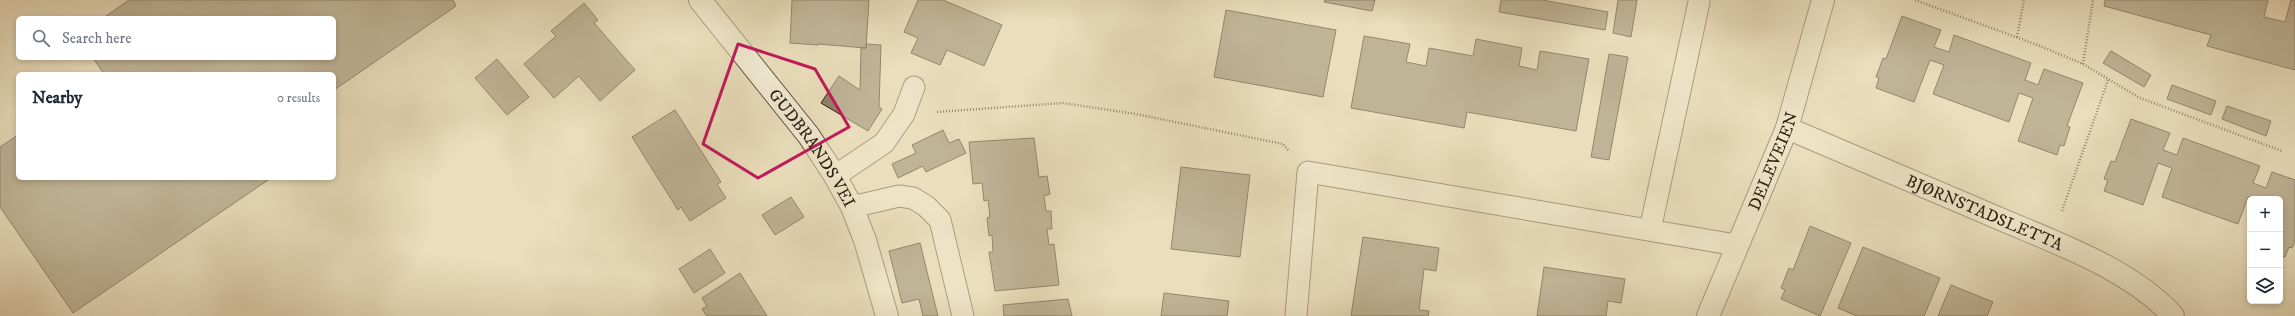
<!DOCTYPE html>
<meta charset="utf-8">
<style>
:root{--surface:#fff;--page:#f2f2f3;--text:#1f2937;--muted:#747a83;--line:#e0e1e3}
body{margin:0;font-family:"IM FELL DW Pica",serif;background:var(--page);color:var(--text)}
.controls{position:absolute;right:12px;bottom:12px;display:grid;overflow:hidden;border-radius:6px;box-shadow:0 2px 6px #0003}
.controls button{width:36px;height:36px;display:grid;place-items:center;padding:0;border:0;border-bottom:1px solid var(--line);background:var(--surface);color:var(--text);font:20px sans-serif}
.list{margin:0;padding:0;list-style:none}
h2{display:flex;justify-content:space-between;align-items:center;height:52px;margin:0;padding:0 16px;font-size:17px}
h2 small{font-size:13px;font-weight:400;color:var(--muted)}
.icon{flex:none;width:22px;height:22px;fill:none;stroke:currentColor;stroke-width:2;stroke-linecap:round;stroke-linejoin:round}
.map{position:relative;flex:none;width:2295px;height:316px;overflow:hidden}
.search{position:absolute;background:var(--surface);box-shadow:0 2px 6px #0003;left:16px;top:16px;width:320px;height:44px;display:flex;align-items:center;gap:10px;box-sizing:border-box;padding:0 14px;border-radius:6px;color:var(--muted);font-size:15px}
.panel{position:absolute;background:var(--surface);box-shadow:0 2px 6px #0003;left:16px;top:72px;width:320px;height:108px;border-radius:6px}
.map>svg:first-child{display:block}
</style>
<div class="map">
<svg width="2295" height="316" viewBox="0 0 2295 316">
<rect width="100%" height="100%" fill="#eadebc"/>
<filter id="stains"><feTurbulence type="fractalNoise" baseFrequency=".005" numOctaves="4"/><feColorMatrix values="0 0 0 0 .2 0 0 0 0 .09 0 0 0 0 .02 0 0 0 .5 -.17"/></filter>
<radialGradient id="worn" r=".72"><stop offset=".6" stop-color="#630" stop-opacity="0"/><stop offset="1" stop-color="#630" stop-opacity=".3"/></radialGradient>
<path fill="#8f826b" stroke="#2d1e13" d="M129 0H453L456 6 334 90V74H104L93 58H334V18H103Z
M792 0H869L866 48 818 44V45L790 43Z
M918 0H943L1002 25 984 66 947 50 940 65 911 53 918 38 904 32Z
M1325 0H1375L1372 11 1324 2Z
M1501 0H1542L1608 12 1605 30 1499 12Z
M1618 0H1637L1631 37 1613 33Z
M2105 0H2268L2264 17 2285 22 2291 0H2295V70L2207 46 2211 35 2104 6Z
M584 3 598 20 594 23 635 70 600 101 579 76 554 98 524 64 556 36 551 31Z
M1226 10 1336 30 1323 97 1214 77Z
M1902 16 1941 30 1934 47 1949 52 1954 35 2031 63 2025 80 2038 85 2044 69 2083 83 2067 126 2070 127 2064 146 2060 145 2057 155 2018 141 2033 98 2019 93 2009 122 1933 94 1944 65 1930 60 1914 102 1876 88 1879 78 1876 77 1883 58 1886 59Z
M1364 36 1410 44 1406 62 1426 66 1429 48 1473 56 1476 39 1522 48 1519 66 1537 70 1540 51 1589 59 1576 131 1467 112 1464 128 1351 108Z
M866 44 881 45 879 107 882 109 868 131 821 103 839 76 860 90 861 48H866Z
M2111 51 2151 75 2144 87 2103 63Z
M1609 54 1628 57 1609 160 1591 157Z
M497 59 529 97 507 115 475 78Z
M2172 85 2216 101 2211 115 2167 99Z
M2227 106 2271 121 2266 136 2222 119Z
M675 110 721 182 717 184 726 198 690 221 681 207 678 210 632 137Z
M2131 119 2170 133 2163 150 2177 155 2183 138 2260 166 2253 183 2266 188 2272 172 2295 180V241L2292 248 2289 247 2285 257 2280 256V199H2255L2248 197 2238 224 2162 197 2172 168 2158 163 2143 205 2104 191 2108 180 2104 179 2111 161 2115 162Z
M943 130 949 143 959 139 966 153 926 172 923 166 898 178 892 164 916 153 912 145Z
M18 135V178H271L73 313 0 207V147Z
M1034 138 1039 177 1047 176 1050 194 1044 196 1046 211H1051L1052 229H1047L1049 245 1054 244 1059 285 995 291 989 252H993L992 235 989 236 987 218 990 217 988 200 984 201 982 183 973 184 969 142Z
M1181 167 1250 175 1240 257 1171 249Z
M791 197 804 217 775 235 762 215Z
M1810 226 1851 243 1820 316 1781 299 1785 290 1781 288 1789 268 1793 270Z
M2250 234V245L2247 243Z
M1363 237 1439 248 1436 271 1424 269 1419 310 1429 311 1428 316H1351Z
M920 243 938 316H923L919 299 902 303 889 251Z
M1863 247 1940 278 1924 316H1857L1838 308Z
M710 249 725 273 694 293 679 269Z
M1544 267 1625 279 1621 303 1608 301 1606 316H1537Z
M740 273 767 316H707L702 309 707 306 702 298Z
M1951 285 1993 302 1987 316H1938Z
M1164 293 1229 301 1227 316H1161Z
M1068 299 1072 316H1004L1003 305Z"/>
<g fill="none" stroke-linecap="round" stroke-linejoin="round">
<g stroke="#5c4e3d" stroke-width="23">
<path id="lane" d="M835 176 884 143 904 114 914 87
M852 207 899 196 913 198 926 206 940 220 963 316
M1650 230 1699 2
M1296 316 1308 172 1736 245"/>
</g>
<g stroke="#5c4e3d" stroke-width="24">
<g id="street">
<path id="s1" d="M700 0 809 136 835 176 852 207 865 240 887 316"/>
<path id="s2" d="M1787 128C1855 157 1923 186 1991 215 2050 241 2129 267 2173 316"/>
<path id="s3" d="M1708 316 1787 128 1823 0"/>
</g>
</g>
<path stroke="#2d1e13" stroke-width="2.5" stroke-dasharray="1 2" stroke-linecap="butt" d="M1915 0 2035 44 2083 64 2140 98 2282 151
M2017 37 2024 0
M2083 64 2093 0
M937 112 1063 103 1136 114 1283 144 1289 151
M2062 211 2108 80"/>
<use href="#lane" stroke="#f1ead3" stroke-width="21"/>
<use href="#street" stroke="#f1ead3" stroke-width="22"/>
</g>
<path d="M0 0H2295V316H0ZM738 44 815 69 849 127 758 178 703 144Z" fill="#eadebc" fill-opacity=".55" fill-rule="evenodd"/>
<path fill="none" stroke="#c2185b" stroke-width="3" stroke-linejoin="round" d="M738 44 815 69 849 127 758 178 703 144Z"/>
<g text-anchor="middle" stroke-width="3" stroke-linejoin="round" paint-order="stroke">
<g font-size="17" fill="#2d1e13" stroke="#f1ead3">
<text dy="6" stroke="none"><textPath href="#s1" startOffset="186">GUDBRANDS VEI</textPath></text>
<text dy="6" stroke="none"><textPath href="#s3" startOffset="168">DELEVEIEN</textPath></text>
<text dy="6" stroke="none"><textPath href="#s2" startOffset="215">BJØRNSTADSLETTA</textPath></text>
</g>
</g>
<rect width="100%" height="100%" filter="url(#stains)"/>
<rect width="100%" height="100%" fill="url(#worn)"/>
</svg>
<div class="controls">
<button>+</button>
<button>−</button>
<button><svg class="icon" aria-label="layers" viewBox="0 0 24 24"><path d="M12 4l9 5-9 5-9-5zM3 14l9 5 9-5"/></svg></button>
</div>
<div class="search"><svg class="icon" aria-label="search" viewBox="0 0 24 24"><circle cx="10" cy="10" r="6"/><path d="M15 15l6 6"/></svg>Search here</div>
<section class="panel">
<h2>Nearby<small>0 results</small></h2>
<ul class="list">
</ul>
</section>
</div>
